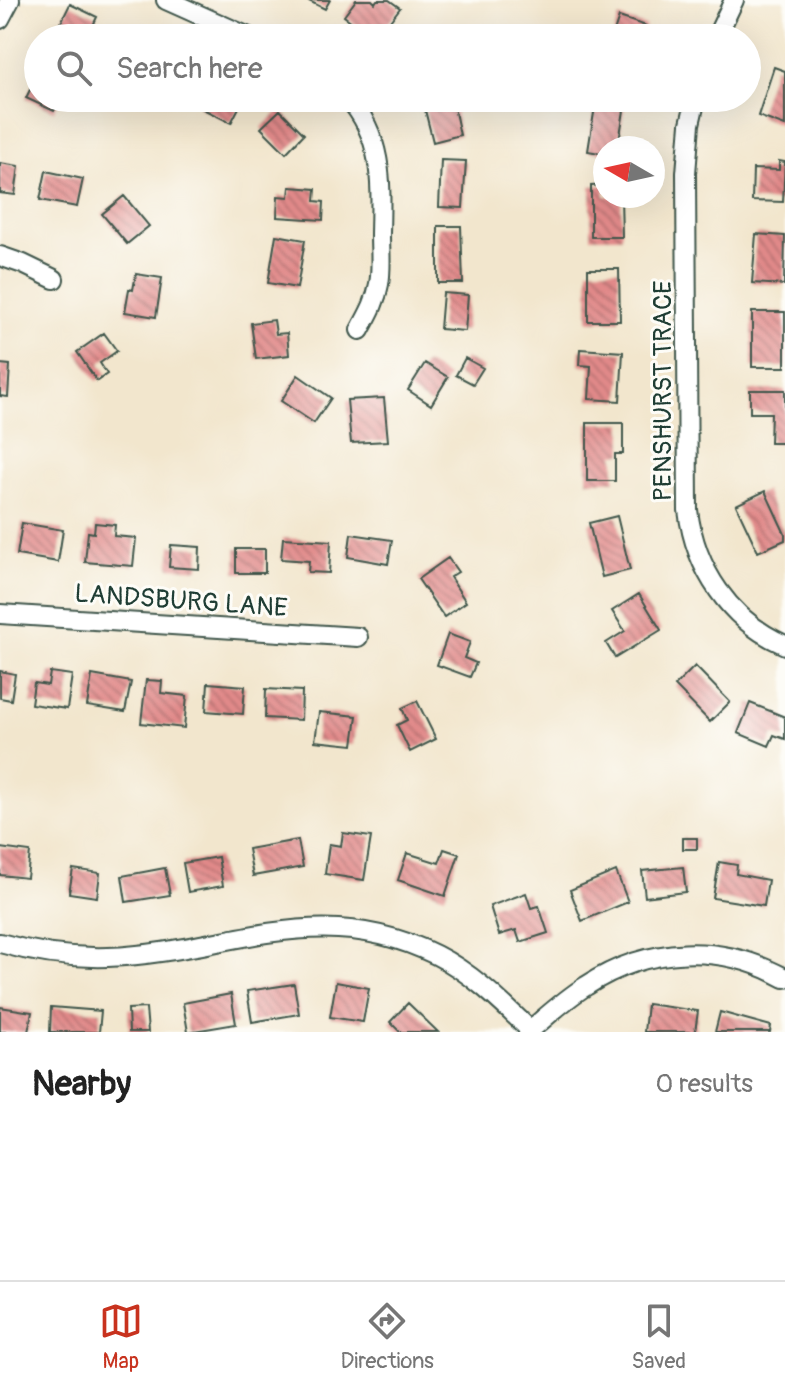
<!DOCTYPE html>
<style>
:root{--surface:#fff;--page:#f2f2f2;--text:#222;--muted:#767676;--line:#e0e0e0;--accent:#c8321e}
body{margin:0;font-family:Pangolin,sans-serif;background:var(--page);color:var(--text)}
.compass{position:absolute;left:593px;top:136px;width:72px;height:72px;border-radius:50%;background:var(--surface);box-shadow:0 8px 32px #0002;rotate:279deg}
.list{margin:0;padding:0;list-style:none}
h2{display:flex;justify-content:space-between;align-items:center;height:104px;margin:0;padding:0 32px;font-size:34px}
h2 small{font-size:26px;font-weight:400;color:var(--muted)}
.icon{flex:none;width:44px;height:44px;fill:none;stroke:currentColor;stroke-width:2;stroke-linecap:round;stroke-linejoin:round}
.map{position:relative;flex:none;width:785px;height:1032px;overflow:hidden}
.search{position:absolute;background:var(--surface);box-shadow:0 8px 32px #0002;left:24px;right:24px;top:24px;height:88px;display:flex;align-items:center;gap:20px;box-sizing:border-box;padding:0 28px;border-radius:44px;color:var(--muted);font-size:30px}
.sheet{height:248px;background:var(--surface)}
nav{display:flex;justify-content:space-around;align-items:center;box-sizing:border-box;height:112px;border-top:2px solid var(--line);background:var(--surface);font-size:22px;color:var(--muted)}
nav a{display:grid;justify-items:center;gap:4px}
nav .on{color:var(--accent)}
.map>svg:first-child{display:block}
</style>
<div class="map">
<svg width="785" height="1032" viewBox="0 0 785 1032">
<defs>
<pattern id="building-back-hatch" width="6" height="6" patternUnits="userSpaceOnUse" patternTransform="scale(2)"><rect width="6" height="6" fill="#e18989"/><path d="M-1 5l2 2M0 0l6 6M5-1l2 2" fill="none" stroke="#b67171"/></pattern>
</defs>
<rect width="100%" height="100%" fill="#fdfcf7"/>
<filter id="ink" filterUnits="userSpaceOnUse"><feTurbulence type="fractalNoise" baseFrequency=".0125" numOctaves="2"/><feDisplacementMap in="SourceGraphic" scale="16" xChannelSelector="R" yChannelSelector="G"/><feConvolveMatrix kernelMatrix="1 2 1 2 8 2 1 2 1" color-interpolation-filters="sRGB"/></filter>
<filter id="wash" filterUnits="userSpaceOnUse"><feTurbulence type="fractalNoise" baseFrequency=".006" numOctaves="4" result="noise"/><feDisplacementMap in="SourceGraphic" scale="32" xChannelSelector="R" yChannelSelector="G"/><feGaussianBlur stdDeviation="1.8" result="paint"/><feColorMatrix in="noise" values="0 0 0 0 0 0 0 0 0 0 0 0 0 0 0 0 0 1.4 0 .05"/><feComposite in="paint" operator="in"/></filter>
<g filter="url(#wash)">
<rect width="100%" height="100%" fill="#f2e6cd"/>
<g id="blocks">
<path fill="url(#building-back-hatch)" d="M307 0H330L325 9Z
M356 0H372L375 3 377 0H389L400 8 377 38H373L344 16Z
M70 4 97 17 87 38 54 37Z
M619 17 646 26 642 38H612Z
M774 67 785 71V126L758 116Z
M38 73V98H60L54 111 26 98Z
M203 98H244L231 123 199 107Z
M439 98H452L460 135 433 142 423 102Z
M596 100 625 104 618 148H605V154L588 151Z
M280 110 304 134 286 153 261 128Z
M441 160 466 161 463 208 439 207Z
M779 161 785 162 783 202 752 201 753 169 779 170Z
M0 163 19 166 15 195 0 193Z
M46 171 83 179 77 207 40 200Z
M605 185V196H621L622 237H591V186Z
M290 187 316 189 315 201 324 202 323 220 277 217 278 196 289 197Z
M124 196 149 226 127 244 102 214Z
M438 226H461L463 283H438Z
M756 234 785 236 784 285 752 283Z
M276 235 305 240 297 288 268 283Z
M588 269H619L620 321H588Z
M136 274 162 278 156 317 125 312 129 289 133 290Z
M443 293 468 295 465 331 440 329Z
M752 312H785V367H752Z
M274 320 276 334 287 333 289 355 256 359 251 323Z
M104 333 117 351 100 363 107 374 97 381 77 352Z
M580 349 623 352 620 401 589 399 591 366 579 365Z
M465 358 483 368 473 384 456 375Z
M425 363 448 377 431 405 408 390Z
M0 364 10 365 8 397 0 396Z
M298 375 331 398 314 423 281 401Z
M750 390H785V443H770L771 413H750Z
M384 398 388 441 351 443 347 400Z
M587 423H623V454H615V481H587Z
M765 491 785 534V540L758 552 736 505Z
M617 516 630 570 602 577 589 523Z
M22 523 63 530 58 562 17 555Z
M95 523 115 525 114 536 136 538 133 566 85 562 88 532 94 533Z
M351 534 392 540 388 564 348 557Z
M283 538 331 541 329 573 308 572 309 561 281 559Z
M171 545 200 547 199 569 169 567Z
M236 549H265V573H236Z
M448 558 458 572 450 577 466 602 444 617 418 579Z
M639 594 661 630 615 658 606 643 625 631 612 611Z
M448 634 470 642 464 658 476 663 470 677 437 665Z
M695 666 730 702 710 722 675 686Z
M0 671 15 674 11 700 0 698Z
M50 672 72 675 67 709 31 704 34 683 48 685Z
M92 675 131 682 125 712 87 706Z
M146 680 162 681 161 693 187 696 184 728 141 723Z
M208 683 245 686 243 714 206 711Z
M266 689 302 691 301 720 265 718Z
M417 701 436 739 410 752 397 725 407 720 402 708Z
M750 703 785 717V739L774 735 769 746 738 733Z
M319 712 357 716 353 745 315 741Z
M343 833 371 837 364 880 325 874 329 844 341 846Z
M683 838H697V849H683Z
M298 840 303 867 253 876 248 849Z
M0 848 30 852 27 878 0 875Z
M444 849 459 854 445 896 398 880 407 853 439 863Z
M218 857 223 886 188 892 183 863Z
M719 862 737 865 736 874 768 880 764 906 713 898Z
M683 867 686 892 645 897 642 871Z
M165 868 170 895 126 902 122 876Z
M73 869 100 873 97 897 69 893Z
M616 871 628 902 582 921 570 890Z
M526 893 531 908 539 906 548 933 520 942 516 930 499 935 490 906Z
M336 982 369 988 363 1022 330 1017Z
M294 984 299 1014 252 1022 247 991Z
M231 994 236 1024 188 1032 183 1003Z
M408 1003 438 1032H400L390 1022Z
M647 1004 698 1011 695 1032H644Z
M0 1007 32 1012 28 1032H0Z
M51 1007 101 1011 99 1032H50Z
M146 1008 148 1032H129L128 1009Z
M720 1012 771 1026 770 1032H715Z"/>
</g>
</g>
<g filter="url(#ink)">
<use href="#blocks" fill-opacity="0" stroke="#3f564b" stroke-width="2"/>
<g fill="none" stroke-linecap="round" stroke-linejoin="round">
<g stroke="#3f564b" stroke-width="22">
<path id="street" d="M166 0 251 38
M0 19 10 0
M716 38 734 0
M348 98C384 138 381 185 380 234 380 251 382 268 379 284 376 302 368 315 360 330
M696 98 690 124 686 173 688 510C695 569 730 621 785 645
M0 256 23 264 54 279
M0 614 358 637
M0 943C35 953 72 958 108 957 226 953 318 896 436 955 472 973 501 1002 530 1030
M528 1032C547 1016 565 999 586 986 648 945 721 943 785 978"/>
</g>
<use href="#street" stroke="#fff" stroke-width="18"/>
</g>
</g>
<g text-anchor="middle" stroke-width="6" stroke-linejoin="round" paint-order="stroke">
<g font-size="26" fill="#1f3d34" stroke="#fdfcf7">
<text transform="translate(662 391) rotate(-90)" y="9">PENSHURST TRACE</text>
<text transform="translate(181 600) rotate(4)" y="9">LANDSBURG LANE</text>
</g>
</g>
</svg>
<svg class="compass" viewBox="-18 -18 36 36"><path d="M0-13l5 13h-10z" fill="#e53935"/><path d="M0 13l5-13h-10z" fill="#767676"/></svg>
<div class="search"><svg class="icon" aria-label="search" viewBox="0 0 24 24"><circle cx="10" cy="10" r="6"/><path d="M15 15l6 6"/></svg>Search here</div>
</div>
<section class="sheet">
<h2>Nearby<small>0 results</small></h2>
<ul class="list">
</ul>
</section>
<nav>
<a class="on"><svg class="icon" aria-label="map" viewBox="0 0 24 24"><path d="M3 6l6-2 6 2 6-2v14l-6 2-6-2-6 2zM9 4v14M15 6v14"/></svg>Map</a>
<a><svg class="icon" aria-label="directions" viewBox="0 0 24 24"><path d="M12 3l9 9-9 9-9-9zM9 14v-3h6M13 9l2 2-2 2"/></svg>Directions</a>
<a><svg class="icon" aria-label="saved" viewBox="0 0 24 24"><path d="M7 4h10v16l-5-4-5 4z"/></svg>Saved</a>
</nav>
